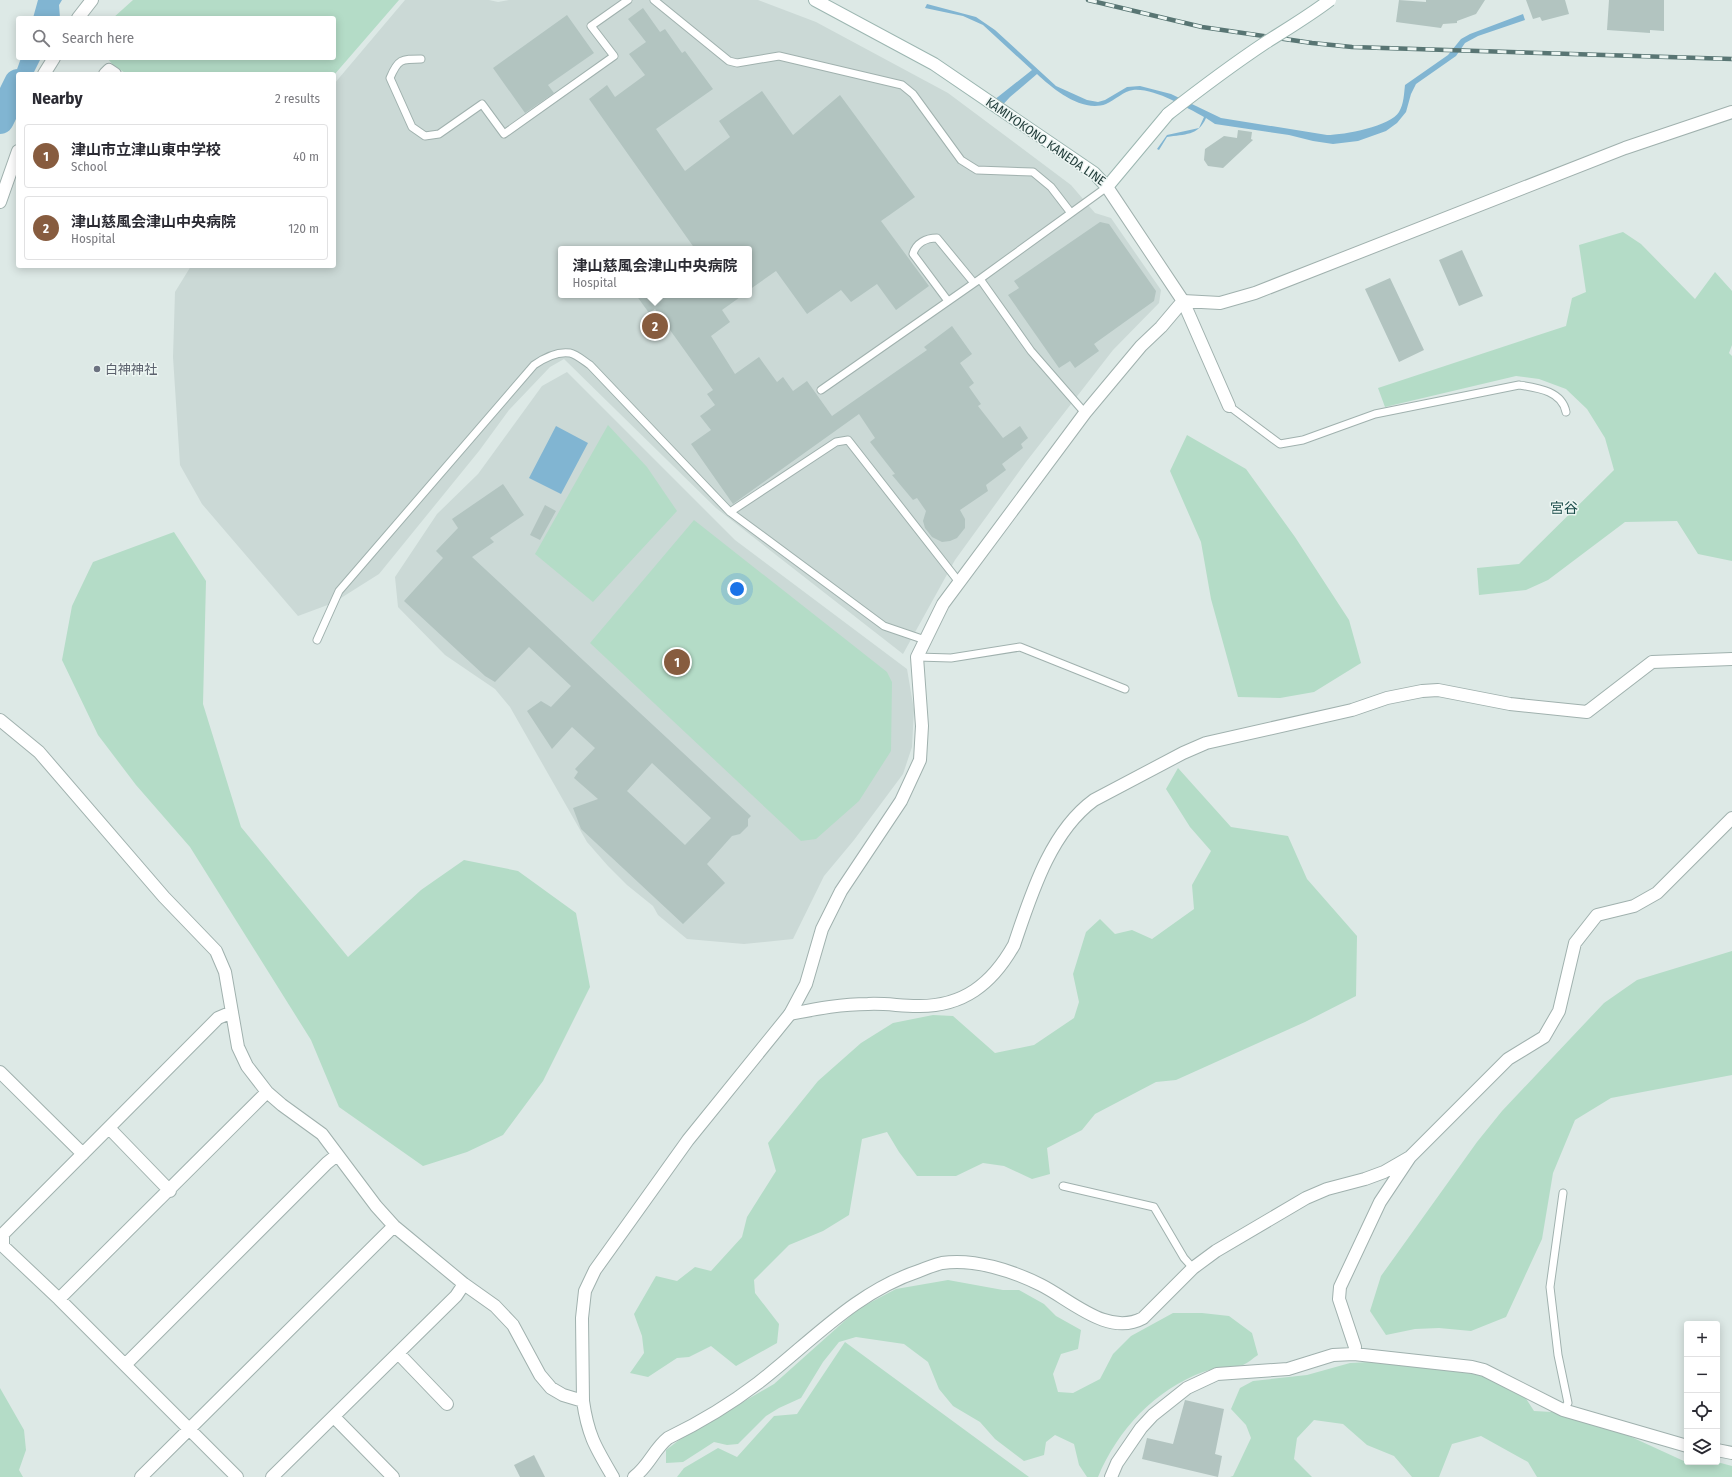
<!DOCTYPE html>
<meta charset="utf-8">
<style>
:root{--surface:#fff;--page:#f7f7f7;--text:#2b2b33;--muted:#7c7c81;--line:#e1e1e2;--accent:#875c3f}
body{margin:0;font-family:"Fira Sans Condensed","Noto Sans JP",sans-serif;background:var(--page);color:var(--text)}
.controls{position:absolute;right:12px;bottom:12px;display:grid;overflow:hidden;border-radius:4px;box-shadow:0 2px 10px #0003}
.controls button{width:36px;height:36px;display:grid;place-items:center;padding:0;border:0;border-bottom:1px solid var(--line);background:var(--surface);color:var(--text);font:20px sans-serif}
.you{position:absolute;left:737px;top:589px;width:14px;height:14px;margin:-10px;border:3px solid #fff;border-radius:50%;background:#1a73e8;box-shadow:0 0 0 6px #1a73e833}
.badge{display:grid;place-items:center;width:26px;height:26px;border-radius:50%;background:var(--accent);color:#fff;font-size:13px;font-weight:700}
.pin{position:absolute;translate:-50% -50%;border:2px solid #fff;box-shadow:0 1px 4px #0006}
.popup{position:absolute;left:558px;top:246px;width:194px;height:52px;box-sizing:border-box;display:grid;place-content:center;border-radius:4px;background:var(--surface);filter:drop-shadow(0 1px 3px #0005);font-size:13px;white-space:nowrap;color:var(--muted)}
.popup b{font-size:15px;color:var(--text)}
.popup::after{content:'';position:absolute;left:50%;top:100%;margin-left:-8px;border:8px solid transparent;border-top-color:var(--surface)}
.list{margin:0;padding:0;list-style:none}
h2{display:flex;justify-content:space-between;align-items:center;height:52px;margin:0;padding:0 16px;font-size:17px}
h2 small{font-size:13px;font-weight:400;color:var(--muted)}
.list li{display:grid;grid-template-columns:26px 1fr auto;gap:12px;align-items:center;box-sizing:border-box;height:64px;margin:0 8px 8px;padding:0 8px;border:1px solid var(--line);border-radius:4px}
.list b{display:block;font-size:15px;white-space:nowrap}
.list p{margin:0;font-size:13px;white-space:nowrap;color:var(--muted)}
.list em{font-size:13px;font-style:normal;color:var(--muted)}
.icon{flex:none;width:22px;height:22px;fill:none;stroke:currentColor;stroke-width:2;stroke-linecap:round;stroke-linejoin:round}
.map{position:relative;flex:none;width:1732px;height:1477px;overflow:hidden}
.search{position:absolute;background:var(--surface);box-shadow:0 2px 10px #0003;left:16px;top:16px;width:320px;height:44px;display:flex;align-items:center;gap:10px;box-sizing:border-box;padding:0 14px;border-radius:4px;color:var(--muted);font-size:15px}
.panel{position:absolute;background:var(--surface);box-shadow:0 2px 10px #0003;left:16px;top:72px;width:320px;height:196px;border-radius:4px}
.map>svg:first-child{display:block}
</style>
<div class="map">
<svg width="1732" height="1477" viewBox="0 0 1732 1477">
<rect width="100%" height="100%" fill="#dde9e6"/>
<path fill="#cbd9d6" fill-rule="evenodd" d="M405 0H489L498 2 509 0H758L816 22 948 93 1071 185 1095 213 1111 218 1161 290 1159 303 1113 350 1026 462 955 560 903 654 716 508 564 359 550 367 509 410 479 451 379 574 333 603 298 616 202 504 180 465 173 357 175 292 191 266H334V84ZM561 249H749V295H561Z
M567 372 735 540 907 669 914 710 912 747 903 774 854 840 824 876 793 939 744 944 687 939 658 915 653 906 627 885 608 866 587 842 510 707 495 689 445 655 398 607 395 577 437 514 478 474 542 386Z"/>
<path fill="#b4dcc7" d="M133 0H399L334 75 127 74 114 66 107 58H334V18H113Z
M1623 232 1641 244 1695 299 1715 272 1732 291V345L1729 353 1732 356V561L1698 554 1677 521 1625 522 1548 580 1526 590 1479 595 1477 568 1519 564 1614 470 1605 438 1587 409 1566 389 1539 379 1516 376 1385 407 1378 388 1566 326 1572 298 1586 292 1579 245Z
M608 425 647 467 677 511 593 602 535 554Z
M1187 435 1246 469 1295 537 1349 620 1361 663 1314 692 1280 698 1238 697 1211 599 1201 542 1170 471Z
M694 520 887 672 892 682 891 751 859 801 816 839 801 841 590 643Z
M174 532 206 581 203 704 241 827 348 957 421 890 464 860 518 871 576 913 590 987 543 1081 503 1135 467 1152 423 1166 339 1107 311 1040 190 847 136 785 98 735 62 660 72 606 93 562Z
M1178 768 1231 827 1288 836 1307 879 1357 936 1356 996 1305 1022 1176 1080 1156 1082 1095 1114 1082 1130 1047 1148 1050 1174 1032 1179 1004 1166 983 1163 956 1176H917L899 1152 887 1132 862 1139 849 1215 823 1231 789 1245 754 1280 755 1293 779 1324 777 1343 736 1366 711 1346 689 1357 677 1358 648 1377 630 1373 644 1353 642 1336 634 1314 656 1276 677 1281 695 1267 711 1271 742 1237 747 1217 776 1171 768 1143 818 1081 861 1043 893 1023 933 1015 953 1016 995 1053 1034 1045 1074 1018 1079 1002 1073 974 1086 932 1100 919 1115 934 1132 930 1152 939 1194 909 1192 885 1211 851 1190 827 1166 789Z
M1732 951V1075L1611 1098 1575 1120 1553 1173 1542 1239 1506 1317 1471 1331 1439 1328 1415 1329 1386 1335 1370 1311 1381 1276 1477 1142 1502 1111 1604 1003 1637 980Z
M948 1280 1003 1290H1019L1044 1304 1056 1316 1081 1330 1078 1349 1061 1354 1053 1374 1058 1392 1073 1393 1100 1379 1113 1354 1131 1336 1173 1313H1202L1229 1316 1252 1333 1258 1355C1253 1358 1248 1363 1243 1365 1230 1368 1216 1367 1203 1372 1155 1390 1118 1429 1098 1477H1087L1079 1465 1074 1444 1055 1435 1046 1442 1044 1455 1024 1461 995 1439 980 1422 953 1406 939 1389 928 1362 904 1344 856 1337 839 1342 823 1362 801 1398 779 1408 766 1416 738 1444 727 1445 714 1442 683 1462 666 1463V1450L683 1437 774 1384 858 1309 896 1289Z
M845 1342 1029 1477H677L684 1468 718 1448 737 1457 774 1416 797 1414Z
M1388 1361 1478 1373 1523 1394 1534 1411 1552 1412 1603 1424 1686 1462H1717L1732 1466V1477H1537L1528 1462 1481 1436 1452 1444 1439 1477H1412L1394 1456 1367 1445 1343 1424 1314 1420 1297 1438 1294 1459 1312 1477H1230L1233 1476 1251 1438 1246 1425 1231 1409 1240 1388 1253 1381 1307 1375 1350 1363Z
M0 1388 24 1430 26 1450 19 1470 23 1477H0Z"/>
<path fill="#81b5d2" d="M38 0H62L59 5 60 18H33Z
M927 4 976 17 995 30 1056 86 1087 100 1098 102 1105 100 1127 87 1140 86 1171 94 1221 118 1327 135C1344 135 1391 126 1399 112 1404 104 1404 93 1405 85L1448 55 1461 39 1470 34 1523 14 1525 20 1478 36 1465 43 1456 56 1416 84 1411 94 1406 112 1397 123 1386 131 1358 141 1333 144 1313 141 1289 135 1215 124 1206 118C1198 136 1185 134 1167 137L1159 150 1157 149 1167 135 1199 128 1204 117C1185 107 1155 88 1133 90 1124 91 1115 100 1106 104 1082 113 1053 89 1037 74L1010 97 997 111 989 104 1032 70 983 25 963 16 925 8Z
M21 58H41L33 74H18V77L15 75Z
M556 426 588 443 561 494 529 478Z"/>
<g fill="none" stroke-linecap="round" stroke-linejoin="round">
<path stroke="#81b5d2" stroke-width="28" d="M0 120 18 83"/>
</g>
<path fill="#b2c4c0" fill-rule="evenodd" d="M1399 0 1426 2V0H1485L1476 14 1457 21V23L1443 24 1441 28 1396 22Z
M1526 0H1565L1569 14 1542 21 1540 17 1533 19Z
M1609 0H1664V31L1650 30V33L1607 30Z
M643 8 660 32 665 29 682 53 685 51 713 89 656 129 685 171 730 137 719 121 762 91 793 135 840 95 915 197 881 221 929 286 896 310 877 284 851 302 841 290 807 314 776 271 749 290V249H695L589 99 607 85 615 97 645 75 629 54 646 42 628 19Z
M567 15 594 53 548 85 554 93 525 113 493 68Z
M1238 130 1252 132 1251 139 1253 140 1223 168 1208 166 1204 160 1205 149 1224 136 1237 138Z
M1100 222 1109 224 1156 291 1154 301 1094 344 1099 351 1075 368 1070 361 1059 368 1008 295 1019 288 1014 281Z
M1462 250 1483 296 1459 306 1439 260Z
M1390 278 1424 350 1399 362 1365 289Z
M636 295H743L722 310 730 322 711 336 735 374 759 357 777 382 783 377 793 391 807 381 832 416 927 350 924 347 952 326 972 354 960 363 974 383 969 387 981 404 978 406 1003 438 1020 426 1028 438 1021 444 1023 448 1002 464 1006 470 986 485 988 491 960 510 965 519V528L957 538 950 541 942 542 932 537 925 528 923 521 926 511 917 498 913 500 892 475 895 474 870 442 875 438 859 414 733 504 691 444 711 430 700 416 715 405 707 394 713 390 655 309 649 313Z
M503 484 524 515 490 538 494 542 472 557 751 816 748 819V826L740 834 732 836 707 864 725 883 683 924 581 829 573 808 598 799 574 778 578 772 575 769 595 748 572 727 552 749 527 711 541 701 551 707 571 686 529 647 495 682 485 676 404 601 443 558 436 551 458 528 452 519ZM652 763 711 818 685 845 627 791Z
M545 505 556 511 540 540 530 535Z
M1185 1400 1224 1409 1215 1454 1222 1456 1218 1477 1142 1459 1147 1438 1173 1444Z
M534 1455 545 1477H520L514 1465Z"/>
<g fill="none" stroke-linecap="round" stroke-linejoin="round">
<g stroke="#a0b1ae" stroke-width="9">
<path id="service" d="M654 0 729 61 737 63 779 56 902 85 913 94 961 160 977 170 1033 172 1051 187 1071 213
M421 59C401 59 398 59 390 78L412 127 425 136 439 134 482 104 504 134 614 56 591 26 628 0
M980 279 1031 351 1085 413
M948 301 913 254C916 243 926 238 937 238L974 283
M821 390 980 279 1107 187
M1229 406 1280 444 1303 440 1375 414 1519 385C1538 388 1562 391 1566 412
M730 512 836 442 848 440 959 582
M317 640 339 591 534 365C544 358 557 351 570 353 576 354 584 361 590 365L730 512 884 626 925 640
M917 657 951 658 1020 647 1125 689
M1063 1186 1154 1207 1184 1258 1193 1268
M1563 1193 1550 1287 1558 1355 1568 1403 1563 1410"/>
</g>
<g stroke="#a0b1ae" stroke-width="14">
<path id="minor" d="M78 18 92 0
M44 74 54 58
M105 74 109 70 115 74
M0 202 18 151
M1229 406 1183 301 1220 303 1255 293 1625 148 1732 112
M0 720 39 752 164 897 216 951 225 972 238 1047 247 1066 267 1092 282 1105 322 1134 376 1206 394 1226 464 1284 495 1306 513 1325 540 1375 551 1388 563 1395 583 1401C588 1436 596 1448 613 1477
M232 1012 218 1018 3 1234V1246L59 1299 237 1477
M790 1014C816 1009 841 1004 868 1004 884 1003 901 1006 917 1006 963 1007 992 984 1014 945 1031 895 1050 832 1094 800L1183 753 1206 743 1352 710 1387 698 1422 691 1438 690 1510 704 1587 712 1652 662 1732 659
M0 1072 83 1154
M109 1128 170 1191
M59 1299 267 1092
M398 1353 447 1404
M1354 1354 1355 1347 1339 1299 1340 1287 1380 1202 1410 1157 1508 1059 1544 1037 1559 1011 1575 943 1597 915 1634 906 1657 893 1732 818
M125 1365 327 1163 337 1155
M334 1417 393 1477
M1717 1450 1732 1453
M141 1477 394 1226
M272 1477 456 1296 464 1284
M634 1477C649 1466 654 1449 668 1438 703 1421 728 1406 758 1383 810 1343 855 1292 919 1271 926 1268 934 1265 942 1263 974 1258 1013 1271 1041 1285 1071 1300 1108 1337 1143 1318L1193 1268 1216 1251 1306 1198 1327 1189 1365 1179 1384 1172 1410 1157
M1111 1477 1117 1463 1141 1428 1153 1415 1187 1388 1217 1374 1288 1369 1333 1355 1354 1354 1472 1367 1484 1370 1563 1410 1687 1446"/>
</g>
<g stroke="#a0b1ae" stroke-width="14">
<path id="tertiary" d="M583 1401 582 1318 585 1291 595 1270 688 1140 790 1014 806 984 822 929 841 891 901 801 920 760 922 726 917 657 943 604 1085 413 1141 346 1161 327 1183 301 1107 187"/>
</g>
<g stroke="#9cb6b1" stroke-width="14">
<path id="secondary" d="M815 0 934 64 1094 173 1107 187 1168 114"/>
</g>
<use href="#service" stroke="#fff" stroke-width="7"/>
<use href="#minor" stroke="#fff" stroke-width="12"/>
<use href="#tertiary" stroke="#fff" stroke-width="12"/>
<use href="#secondary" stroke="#fff" stroke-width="12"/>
<g stroke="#587573" stroke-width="4.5">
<path id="rail" d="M1088 0 1202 27 1312 43 1352 47 1732 59"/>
</g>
<use href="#rail" stroke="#edf6f3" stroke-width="3" stroke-dasharray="9" stroke-linecap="butt"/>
<g stroke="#9cb6b1" stroke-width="14" stroke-linecap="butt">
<path id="secondary-bridge" d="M1168 114C1200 89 1232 65 1265 43 1287 29 1309 16 1330 0"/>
</g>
<use href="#secondary-bridge" stroke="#fff" stroke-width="12"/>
</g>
<circle fill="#6b7280" stroke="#edf6f3" stroke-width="1.5" cx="97" cy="369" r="4"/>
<g text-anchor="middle" stroke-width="3" stroke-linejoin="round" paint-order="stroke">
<g font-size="13" fill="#1e3937" stroke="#edf6f3">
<text transform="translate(1046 141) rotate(35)" y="5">KAMIYOKONO KANEDA LINE</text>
</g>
<g font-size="13" fill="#5b616d" stroke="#edf6f3" text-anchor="start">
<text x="105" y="374">白神神社</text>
</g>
<g font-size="14" fill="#1a4b49" stroke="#edf6f3">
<text x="1564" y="513">宮谷</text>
</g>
</g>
</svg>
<div class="controls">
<button>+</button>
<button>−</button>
<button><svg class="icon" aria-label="locate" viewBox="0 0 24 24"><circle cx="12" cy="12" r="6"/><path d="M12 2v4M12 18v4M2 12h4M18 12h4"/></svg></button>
<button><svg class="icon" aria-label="layers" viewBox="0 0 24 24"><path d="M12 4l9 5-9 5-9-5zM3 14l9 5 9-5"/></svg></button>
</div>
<div class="you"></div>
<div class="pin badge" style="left:677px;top:662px">1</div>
<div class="pin badge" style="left:655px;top:326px">2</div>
<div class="popup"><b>津山慈風会津山中央病院</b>Hospital</div>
<div class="search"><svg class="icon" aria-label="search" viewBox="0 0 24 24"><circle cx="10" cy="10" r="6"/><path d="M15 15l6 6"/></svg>Search here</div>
<section class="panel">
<h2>Nearby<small>2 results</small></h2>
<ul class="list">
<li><span class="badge">1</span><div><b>津山市立津山東中学校</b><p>School</p></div><em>40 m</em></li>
<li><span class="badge">2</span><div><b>津山慈風会津山中央病院</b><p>Hospital</p></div><em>120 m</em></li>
</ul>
</section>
</div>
